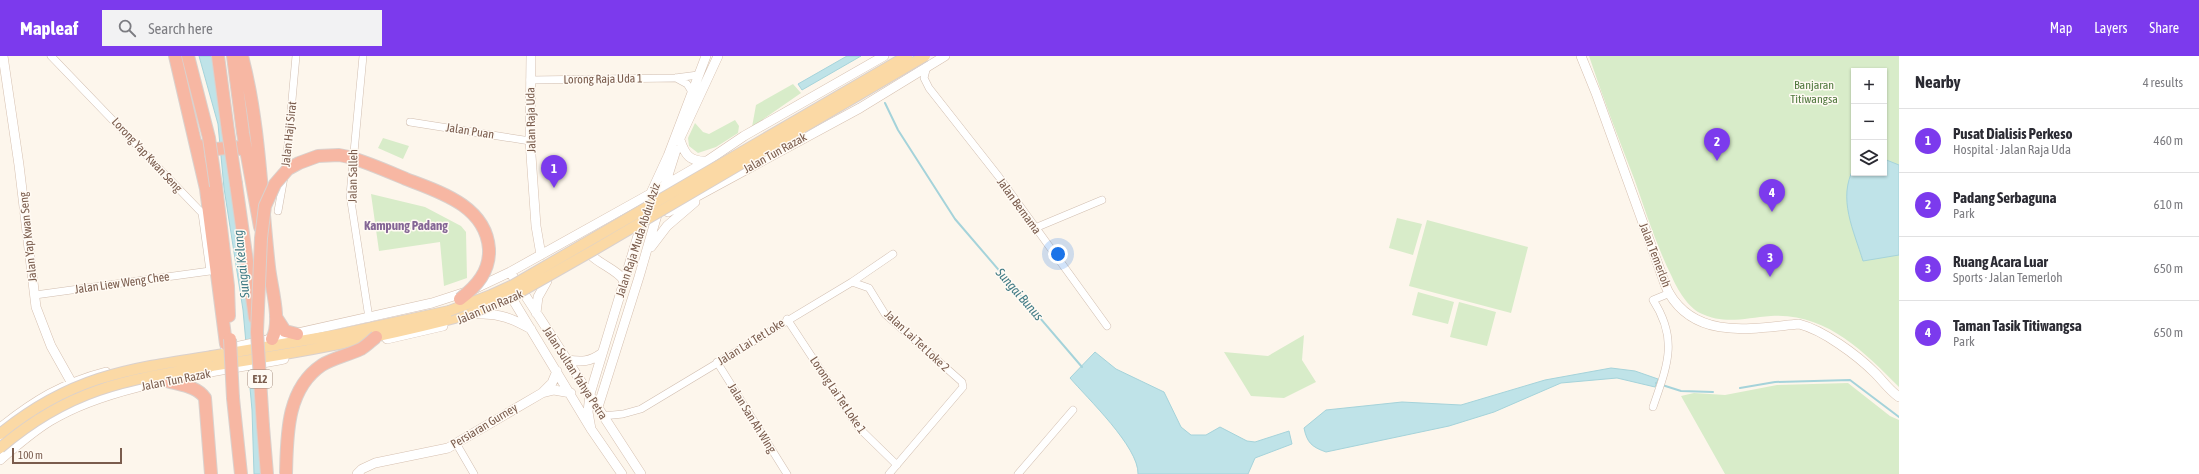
<!DOCTYPE html>
<meta charset="utf-8">
<style>
:root{--surface:#fff;--page:#f2f2f3;--text:#2b2b33;--muted:#7c7c81;--line:#e1e1e2;--accent:#7c3aed}
body{margin:0;font-family:"Asap Condensed",sans-serif;background:var(--page);color:var(--text)}
.controls{position:absolute;right:12px;top:12px;display:grid;overflow:hidden;border-radius:0px;box-shadow:0 1px 3px #0004}
.controls button{width:36px;height:36px;display:grid;place-items:center;padding:0;border:0;border-bottom:1px solid var(--line);background:var(--surface);color:var(--text);font:20px sans-serif}
.scale{position:absolute;left:12px;bottom:10px;width:110px;box-sizing:border-box;padding-left:4px;border:2px solid #7a5c4d;border-top:0;font-size:11px;line-height:14px;white-space:nowrap;color:#7a5c4d;-webkit-text-stroke:3px #fffaf3;paint-order:stroke}
.you{position:absolute;left:1058px;top:198px;width:14px;height:14px;margin:-10px;border:3px solid #fff;border-radius:50%;background:#1a73e8;box-shadow:0 0 0 6px #1a73e833}
.badge{display:grid;place-items:center;width:26px;height:26px;border-radius:50%;background:var(--accent);color:#fff;font-size:13px;font-weight:700}
.pin{position:absolute;translate:-50% -33px;filter:drop-shadow(0 1px 2px #0008)}
.pin::after{content:'';position:absolute;top:21px;width:14px;height:12px;background:inherit;clip-path:polygon(0 0,100% 0,50% 100%)}
.list{margin:0;padding:0;list-style:none}
h2{display:flex;justify-content:space-between;align-items:center;height:52px;margin:0;padding:0 16px;font-size:17px}
h2 small{font-size:13px;font-weight:400;color:var(--muted)}
.list li{display:grid;grid-template-columns:26px 1fr auto;gap:12px;align-items:center;box-sizing:border-box;height:64px;padding:0 16px;border-top:1px solid var(--line)}
.list b{display:block;font-size:15px;white-space:nowrap}
.list p{margin:0;font-size:13px;white-space:nowrap;color:var(--muted)}
.list em{font-size:13px;font-style:normal;color:var(--muted)}
.icon{flex:none;width:22px;height:22px;fill:none;stroke:currentColor;stroke-width:2;stroke-linecap:round;stroke-linejoin:round}
.map{position:relative;flex:none;width:1899px;height:418px;overflow:hidden}
header{display:flex;align-items:center;gap:24px;box-sizing:border-box;height:56px;padding:0 20px;background:var(--accent);color:#fff}
header strong{font-size:19px}
nav{display:flex;gap:22px;margin-inline-start:auto;font-size:14px}
.search{width:280px;height:36px;background:var(--page);display:flex;align-items:center;gap:10px;box-sizing:border-box;padding:0 14px;border-radius:0px;color:var(--muted);font-size:15px}
main{display:flex}
aside{flex:1;background:var(--surface)}
.map>svg:first-child{display:block}
</style>
<header>
<strong>Mapleaf</strong>
<div class="search"><svg class="icon" aria-label="search" viewBox="0 0 24 24"><circle cx="10" cy="10" r="6"/><path d="M15 15l6 6"/></svg>Search here</div>
<nav><a>Map</a><a>Layers</a><a>Share</a></nav>
</header>
<main>
<div class="map">
<svg width="1899" height="418" viewBox="0 0 1899 418">
<rect width="100%" height="100%" fill="#fdf6ec"/>
<path fill="#d8ecc9" fill-rule="evenodd" d="M1589 0H1899V331C1863 295 1826 257 1771 260 1744 262 1725 269 1700 257 1688 251 1677 233 1672 221 1657 191 1646 157 1635 125 1619 84 1603 42 1589 0ZM1854 15H1884V117H1854Z
M793 28 801 37 752 71 756 49Z
M735 64 739 70 738 77 716 91 698 97 689 90 688 82 695 67 703 76 709 78Z
M383 82 409 90 403 103 378 92Z
M371 138 425 151 461 170 466 176 467 222 444 230 440 186 379 195Z
M1397 162 1422 168 1413 199 1389 192Z
M1427 164 1528 191 1511 257 1409 230Z
M1418 236 1454 246 1448 268 1412 259Z
M1459 246 1496 256 1487 290 1450 281Z
M1304 279 1302 304 1316 326 1284 342 1251 340 1224 296 1268 300Z
M1848 327 1890 360 1899 364V418H1725L1681 340 1694 337 1725 339 1777 329Z"/>
<path fill="#bfe3e8" stroke="#a5d3da" d="M199 0H213L249 242 264 418H254L252 354 243 254 224 132 218 68Z
M847 0H861L802 34 798 28Z
M1884 103 1899 109V199L1863 205C1854 175 1837 142 1854 112V117H1884Z
M1095 296 1116 313 1164 336 1181 371 1191 379H1206L1220 371 1247 385 1255 386 1289 375 1292 388 1255 402 1248 418H1138C1139 391 1087 342 1070 322Z
M1611 312 1635 315 1658 323 1655 331 1617 322 1561 327 1494 356 1449 370 1326 396C1312 391 1307 387 1304 372L1326 354 1402 346 1461 349 1545 324Z"/>
<g fill="none" stroke-linecap="round" stroke-linejoin="round">
<path stroke="#a5d3da" stroke-width="2" d="M885 47 898 74 955 163 1082 311
M1656 327 1681 335 1713 336
M1740 332 1775 326 1850 324 1899 361"/>
<g stroke="#d1beb0" stroke-width="8">
<path id="street" d="M363 0 350 139 369 262
M927 10 924 22 929 32 999 121 1107 270
M676 22 687 28 692 36
M530 24 675 22 698 19
M410 66 530 85
M278 155 286 110 296 0
M1035 172 1102 144
M852 226 869 232 885 258 962 326 963 331 889 418
M35 239 210 215 202 157 51 0
M787 263 858 371 897 409
M717 306 787 418
M1653 351C1667 310 1679 284 1653 244L1670 237
M603 360 623 358 641 353 852 226 893 198
M456 387 474 418
M1018 418 1073 354"/>
</g>
<g stroke="#d6c0b0" stroke-width="10">
<path id="secondary" d="M3 0 19 109 36 251 51 290 74 331V350
M531 0 530 85 536 170 541 199
M1581 0 1596 37 1660 214C1663 222 1665 230 1669 237 1697 285 1754 272 1799 268 1823 274 1857 299 1875 317 1883 325 1889 334 1899 341
M680 82 718 0
M680 84C685 99 690 106 707 105
M664 132 676 94
M650 139 668 100 706 0
M668 156 860 52 945 0
M651 191 667 170 695 146
M592 200C600 208 620 216 624 225
M510 216 641 418
M507 234 591 373 622 418
M536 257 538 241 547 225
M479 258C499 257 513 263 531 273
M387 283 443 270
M226 293 432 247 472 234 510 216 650 138 707 105 744 80 884 0
M567 304C582 306 590 306 602 297
M542 337 552 327 557 315
M598 351 639 221 659 152
M0 372C34 345 63 327 106 316
M591 373 588 356 590 338 643 163
M0 404C16 390 32 376 50 365 112 327 213 317 284 303
M357 418 362 413 375 407 448 392 542 337 554 334 571 337"/>
</g>
<g stroke="#dad1cd" stroke-width="12">
<path id="primary" d="M212 300 341 278 449 255
M211 310C298 297 385 281 470 258"/>
</g>
<g stroke="#dad1cd" stroke-width="14">
<path id="highway" d="M175 0 206 133 226 288
M188 0 209 82
M218 0 228 75
M233 0 243 77 260 171
M242 0C260 69 261 140 269 211 271 231 282 265 272 283
M205 89 207 94 236 91 241 93
M236 128 255 262
M216 130 228 230 229 260
M276 261 285 275 297 278
M167 325C180 329 197 330 205 342L211 418
M233 342 241 418
M263 370 267 418"/>
</g>
<use href="#street" stroke="#fff" stroke-width="7"/>
<use href="#secondary" stroke="#fff" stroke-width="9"/>
<use href="#primary" stroke="#fbd9a5" stroke-width="10"/>
<use href="#highway" stroke="#f7b7a3" stroke-width="12"/>
<g stroke="#dad1cd" stroke-width="12" stroke-linecap="butt">
<path id="primary-bridge" d="M449 255 491 239 513 229 907 0
M470 258 515 239 594 194 925 0
M0 378C70 321 126 313 212 300
M0 392C69 333 124 324 211 310"/>
</g>
<g stroke="#dad1cd" stroke-width="14" stroke-linecap="butt">
<path id="highway-bridge" d="M228 75 236 128
M209 82 216 130
M230 283 233 342
M263 370 257 276 261 182 265 150 275 128 288 113 299 107 318 100 339 99 349 101C369 107 387 115 406 123 440 136 486 150 489 193 490 215 477 230 460 243
M286 418C287 380 286 333 322 309 334 302 348 299 361 293 366 290 371 285 376 281"/>
</g>
<use href="#primary-bridge" stroke="#fbd9a5" stroke-width="10"/>
<use href="#highway-bridge" stroke="#f7b7a3" stroke-width="12"/>
</g>
<g text-anchor="middle" stroke-width="3" stroke-linejoin="round" paint-order="stroke">
<rect fill="#fffaf3" stroke="#a28b7f" stroke-width="1" x="248" y="314" width="24" height="18" rx="3"/>
<g font-size="11" font-weight="bold" fill="#7a5c4d">
<text x="260" y="327">E12</text>
</g>
<g font-size="12" fill="#7a5c4d" stroke="#fffaf3">
<text transform="translate(603 23) rotate(-1)" y="4">Lorong Raja Uda 1</text>
<text transform="translate(531 64) rotate(-91)" y="4">Jalan Raja Uda</text>
<text transform="translate(470 75) rotate(9)" y="4">Jalan Puan</text>
<text transform="translate(289 78) rotate(-84)" y="4">Jalan Haji Sirat</text>
<text transform="translate(775 97) rotate(-29)" y="4">Jalan Tun Razak</text>
<text transform="translate(147 99) rotate(47)" y="4">Lorong Yap Kwan Seng</text>
<text transform="translate(353 120) rotate(-89)" y="4">Jalan Salleh</text>
<text transform="translate(1019 150) rotate(54)" y="4">Jalan Bernama</text>
<text transform="translate(28 181) rotate(-96)" y="4">Jalan Yap Kwan Seng</text>
<text transform="translate(638 184) rotate(-72)" y="4">Jalan Raja Muda Abdul Aziz</text>
<text transform="translate(1655 199) rotate(69)" y="4">Jalan Temerloh</text>
<text transform="translate(122 227) rotate(-8)" y="4">Jalan Liew Weng Chee</text>
<text transform="translate(490 251) rotate(-23)" y="4">Jalan Tun Razak</text>
<text transform="translate(917 285) rotate(43)" y="4">Jalan Lai Tet Loke 2</text>
<text transform="translate(751 286) rotate(-32)" y="4">Jalan Lai Tet Loke</text>
<text transform="translate(575 317) rotate(57)" y="4">Jalan Sultan Yahya Petra</text>
<text transform="translate(176 324) rotate(-11)" y="4">Jalan Tun Razak</text>
<text transform="translate(838 339) rotate(56)" y="4">Lorong Lai Tet Loke 1</text>
<text transform="translate(752 362) rotate(58)" y="4">Jalan San Ah Wing</text>
<text transform="translate(484 370) rotate(-31)" y="4">Persiaran Gurney</text>
</g>
<g font-size="12" fill="#537a41" stroke="#fffaf3">
<text x="1814" y="33">Banjaran<tspan x="1814" dy="14">Titiwangsa</tspan></text>
</g>
<g font-size="13" font-weight="bold" fill="#846695" stroke="#fffaf3">
<text x="406" y="174">Kampung Padang</text>
</g>
<g font-size="13" font-style="italic" fill="#437c86" stroke="#fffaf3">
<text transform="translate(241 208) rotate(-96)" y="5">Sungai Kelang</text>
<text transform="translate(1020 238) rotate(49)" y="5">Sungai Bunus</text>
</g>
</g>
</svg>
<div class="controls">
<button>+</button>
<button>−</button>
<button><svg class="icon" aria-label="layers" viewBox="0 0 24 24"><path d="M12 4l9 5-9 5-9-5zM3 14l9 5 9-5"/></svg></button>
</div>
<div class="scale">100 m</div>
<div class="you"></div>
<div class="pin badge" style="left:554px;top:132px">1</div>
<div class="pin badge" style="left:1717px;top:105px">2</div>
<div class="pin badge" style="left:1770px;top:221px">3</div>
<div class="pin badge" style="left:1772px;top:156px">4</div>
</div>
<aside>
<h2>Nearby<small>4 results</small></h2>
<ul class="list">
<li><span class="badge">1</span><div><b>Pusat Dialisis Perkeso</b><p>Hospital · Jalan Raja Uda</p></div><em>460 m</em></li>
<li><span class="badge">2</span><div><b>Padang Serbaguna</b><p>Park</p></div><em>610 m</em></li>
<li><span class="badge">3</span><div><b>Ruang Acara Luar</b><p>Sports · Jalan Temerloh</p></div><em>650 m</em></li>
<li><span class="badge">4</span><div><b>Taman Tasik Titiwangsa</b><p>Park</p></div><em>650 m</em></li>
</ul>
</aside>
</main>
